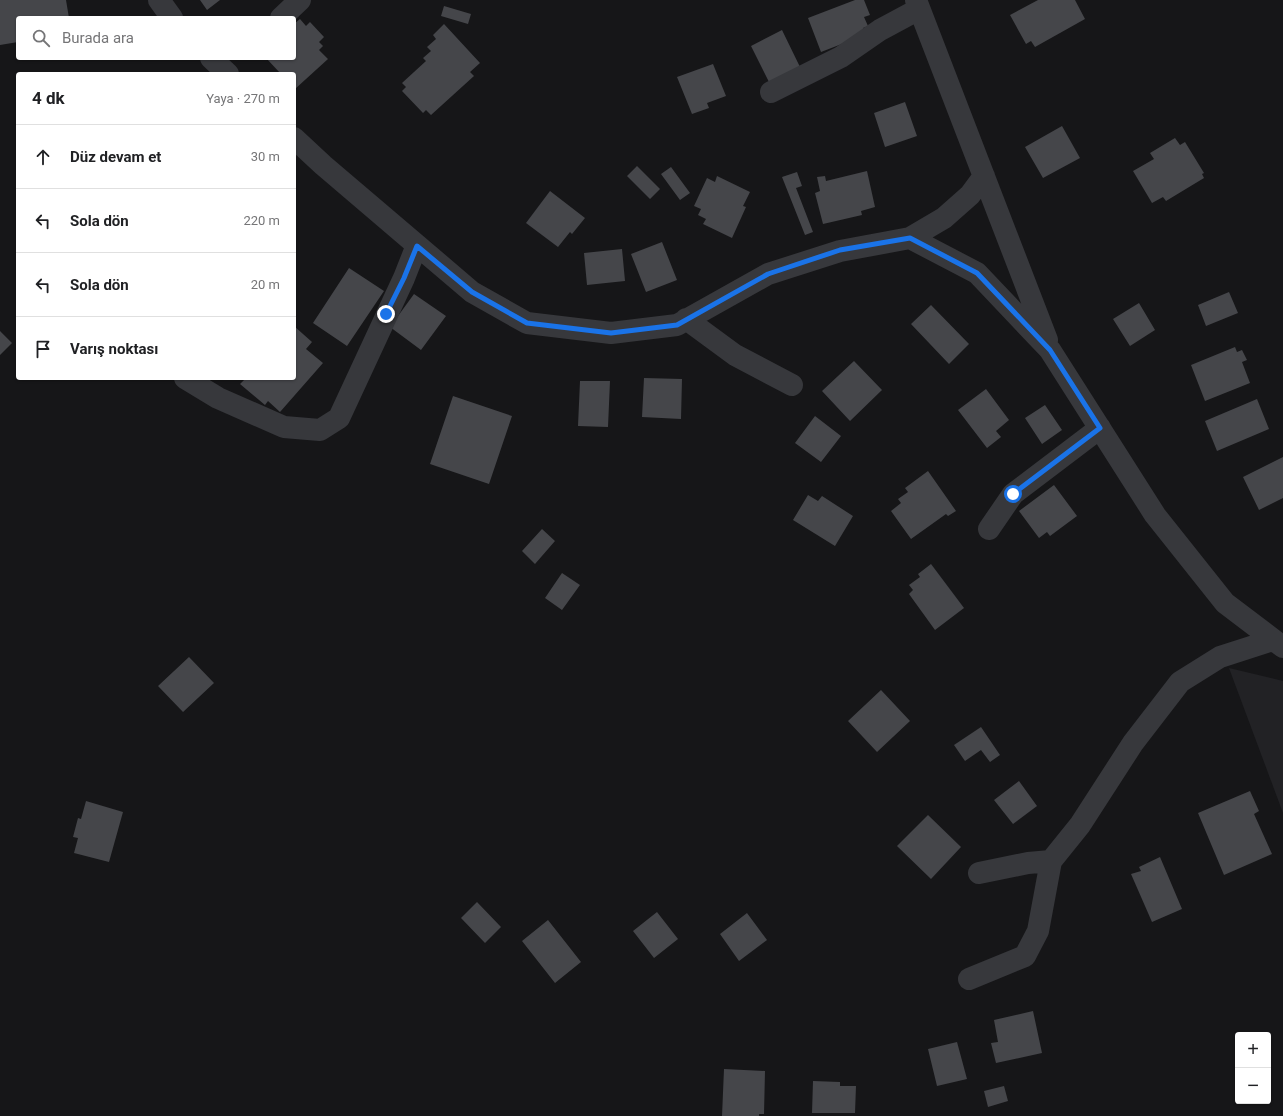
<!DOCTYPE html>
<html lang="tr">
<meta charset="utf-8">
<style>
:root{--surface:#fff;--page:#f6f6f6;--text:#202124;--muted:#757577;--line:#e0e0e0}
body{margin:0;font-family:Roboto,sans-serif;background:var(--page);color:var(--text)}
.controls{position:absolute;right:12px;bottom:12px;display:grid;overflow:hidden;border-radius:4px;box-shadow:0 1px 3px #0004}
.controls button{width:36px;height:36px;display:grid;place-items:center;padding:0;border:0;border-bottom:1px solid var(--line);background:var(--surface);color:var(--text);font:20px sans-serif}
.stop{position:absolute;width:12px;height:12px;margin:-9px;border:3px solid #1a73e8;border-radius:50%;background:#fff}
.stop.end{background:#1a73e8;border-color:#fff;box-shadow:0 1px 4px #0008}
.list{margin:0;padding:0;list-style:none}
h2{display:flex;justify-content:space-between;align-items:center;height:52px;margin:0;padding:0 16px;font-size:17px}
h2 small{font-size:13px;font-weight:400;color:var(--muted)}
.list li{display:grid;grid-template-columns:26px 1fr auto;gap:12px;align-items:center;box-sizing:border-box;height:64px;padding:0 16px;border-top:1px solid var(--line)}
.list b{display:block;font-size:15px;white-space:nowrap}
.list em{font-size:13px;font-style:normal;color:var(--muted)}
.icon{flex:none;width:22px;height:22px;fill:none;stroke:currentColor;stroke-width:2;stroke-linecap:round;stroke-linejoin:round}
.map{position:relative;flex:none;width:1283px;height:1116px;overflow:hidden}
.search{position:absolute;background:var(--surface);box-shadow:0 1px 3px #0004;left:16px;top:16px;width:280px;height:44px;display:flex;align-items:center;gap:10px;box-sizing:border-box;padding:0 14px;border-radius:4px;color:var(--muted);font-size:15px}
.panel{position:absolute;background:var(--surface);box-shadow:0 1px 3px #0004;left:16px;top:72px;width:280px;height:308px;border-radius:4px}
.map>svg:first-child{display:block}
</style>
<div class="map">
<svg width="1283" height="1116" viewBox="0 0 1283 1116">
<rect width="100%" height="100%" fill="#161618"/>
<path fill="#222225" d="M1229 668 1283 681V813Z"/>
<path fill="#45464a" d="M0 0H66L69 18H18V42L0 45Z
M200 0H220L207 10Z
M855 0H864L870 15 864 17 868 26 863 28 865 35 821 52 808 18Z
M1038 0H1075L1085 19 1035 47 1031 41 1026 44 1010 15Z
M444 6 471 14 468 24 441 16Z
M300 19 306 26 310 22 324 37 319 42 323 46 319 50 328 59 295 89 294 88V74H281L266 58H294V24Z
M444 24 480 63 470 72 474 76 431 115 426 110 423 113 402 91 406 87 402 83 426 61 423 58 431 51 427 47 436 39 433 35Z
M782 30 800 67 769 82 751 46Z
M713 64 726 96 707 103 709 108 692 114 677 77Z
M905 102 917 136 885 147 874 113Z
M1062 126 1080 158 1043 178 1025 147Z
M1175 138 1180 145 1185 142 1204 173 1202 174 1204 178 1166 201 1163 197 1152 203 1133 171 1154 159 1150 153Z
M637 166 660 189 650 199 627 176Z
M671 167 690 193 680 200 661 174Z
M867 171 875 207 861 211 862 215 823 224 815 193 820 191 817 177 825 176 826 181Z
M797 172 802 186 796 188 813 232 805 235 782 177Z
M717 176 750 192 743 206 746 207 732 238 703 224 706 219 698 215 701 209 694 206 707 178 715 182Z
M550 191 585 218 572 234 570 232 558 247 526 223Z
M662 242 677 280 646 292 631 254Z
M622 249 625 281 587 285 584 253Z
M349 268 384 291 347 346 313 323Z
M1229 292 1238 313 1206 326 1198 305Z
M414 294 446 316 421 350 390 327Z
M1139 303 1155 330 1130 346 1113 319Z
M931 305 969 344 949 364 911 324Z
M294 326 312 342 306 349 323 363 280 412 268 401 265 405 240 384 246 378H294Z
M0 331 12 343 0 355Z
M1235 347 1237 352 1242 350 1247 360 1242 362 1250 383 1205 401 1191 365Z
M854 361 882 390 850 421 822 391Z
M644 378 682 379 681 419 642 417Z
M580 381H610L608 427 578 426Z
M986 389 1009 420 996 431 1001 437 987 448 958 410Z
M453 396 512 416 489 484 430 464Z
M1257 399 1269 429 1217 451 1205 421Z
M1045 405 1062 430 1042 444 1025 418Z
M815 416 841 436 821 462 795 443Z
M1283 457V498L1259 510 1243 477Z
M928 471 956 511 948 516 946 514 911 539 891 511 901 503 898 499 908 492 905 488Z
M1054 485 1077 516 1050 536 1047 532 1039 538 1019 511Z
M808 495 818 501 822 496 853 516 835 546 793 520Z
M542 529 555 541 535 564 522 551Z
M931 564 964 608 935 630 909 594 913 590 909 585 920 577 918 574Z
M562 573 580 585 562 610 545 598Z
M189 657 214 683 183 712 158 686Z
M881 690 910 721 877 752 848 721Z
M981 727 1000 755 990 762 981 750 965 761 954 745Z
M1019 781 1037 806 1013 824 994 800Z
M1250 791 1259 811 1254 814 1272 854 1224 875 1198 813Z
M86 801 123 812 109 862 74 853 78 838 73 837 78 818 81 819Z
M928 815 961 847 931 879 897 846Z
M1160 857 1182 909 1152 922 1131 874 1141 871 1139 867Z
M477 902 501 927 485 943 461 918Z
M657 912 678 939 654 958 633 931Z
M747 913 767 940 739 961 720 934Z
M548 920 581 962 555 983 522 941Z
M1033 1011 1042 1053 996 1063 991 1043 998 1042 994 1020Z
M957 1042 967 1079 937 1086 928 1049Z
M724 1069 765 1071 764 1114H759V1116H722Z
M813 1081 840 1082V1086H856L855 1113H812Z
M1004 1086 1008 1101 988 1107 984 1091Z"/>
<g fill="none" stroke-linecap="round" stroke-linejoin="round">
<path stroke="#37383c" stroke-width="22" d="M159 0 172 18
M916 0 1047 340
M281 18 300 0
M211 58 228 74
M771 92 841 57 880 30 919 9
M294 138 323 165 472 292 527 323 611 333 677 325 768 274 840 251 910 238 977 273 1050 350 1155 515 1225 603 1283 647
M910 238 944 218 970 195 984 176
M686 319 735 355 792 385
M185 378 218 398 284 427 320 430 339 418 404 278 417 245
M989 529 1013 494 1100 428
M979 873 1028 863 1051 861
M969 979 1025 956 1038 931 1051 861 1080 825 1133 743 1180 682 1220 657 1273 640"/>
</g>
<g fill="none" stroke-linecap="round" stroke-linejoin="round">
<path stroke="#1a73e8" stroke-width="5" d="M386 314 404 278 417 246 472 292 527 323 611 333 677 325 768 274 840 250 910 238 977 273 1050 350 1100 428 1013 494"/>
</g>
</svg>
<div class="controls">
<button>+</button>
<button>−</button>
</div>
<div class="stop" style="left:1013px;top:494px"></div>
<div class="stop end" style="left:386px;top:314px"></div>
<div class="search"><svg class="icon" aria-label="search" viewBox="0 0 24 24"><circle cx="10" cy="10" r="6"/><path d="M15 15l6 6"/></svg>Burada ara</div>
<section class="panel">
<h2>4 dk<small>Yaya · 270 m</small></h2>
<ul class="list">
<li><svg class="icon" aria-label="ahead" viewBox="0 0 24 24"><path d="M12 20V5M6 11l6-6 6 6"/></svg><div><b>Düz devam et</b></div><em>30 m</em></li>
<li><svg class="icon" aria-label="left" viewBox="0 0 24 24"><path d="M17 20v-9H6M10 6l-5 5 5 5"/></svg><div><b>Sola dön</b></div><em>220 m</em></li>
<li><svg class="icon" aria-label="left" viewBox="0 0 24 24"><path d="M17 20v-9H6M10 6l-5 5 5 5"/></svg><div><b>Sola dön</b></div><em>20 m</em></li>
<li><svg class="icon" aria-label="arrive" viewBox="0 0 24 24"><path d="M6 21V4h12l-3 4 3 4H6"/></svg><div><b>Varış noktası</b></div></li>
</ul>
</section>
</div>
